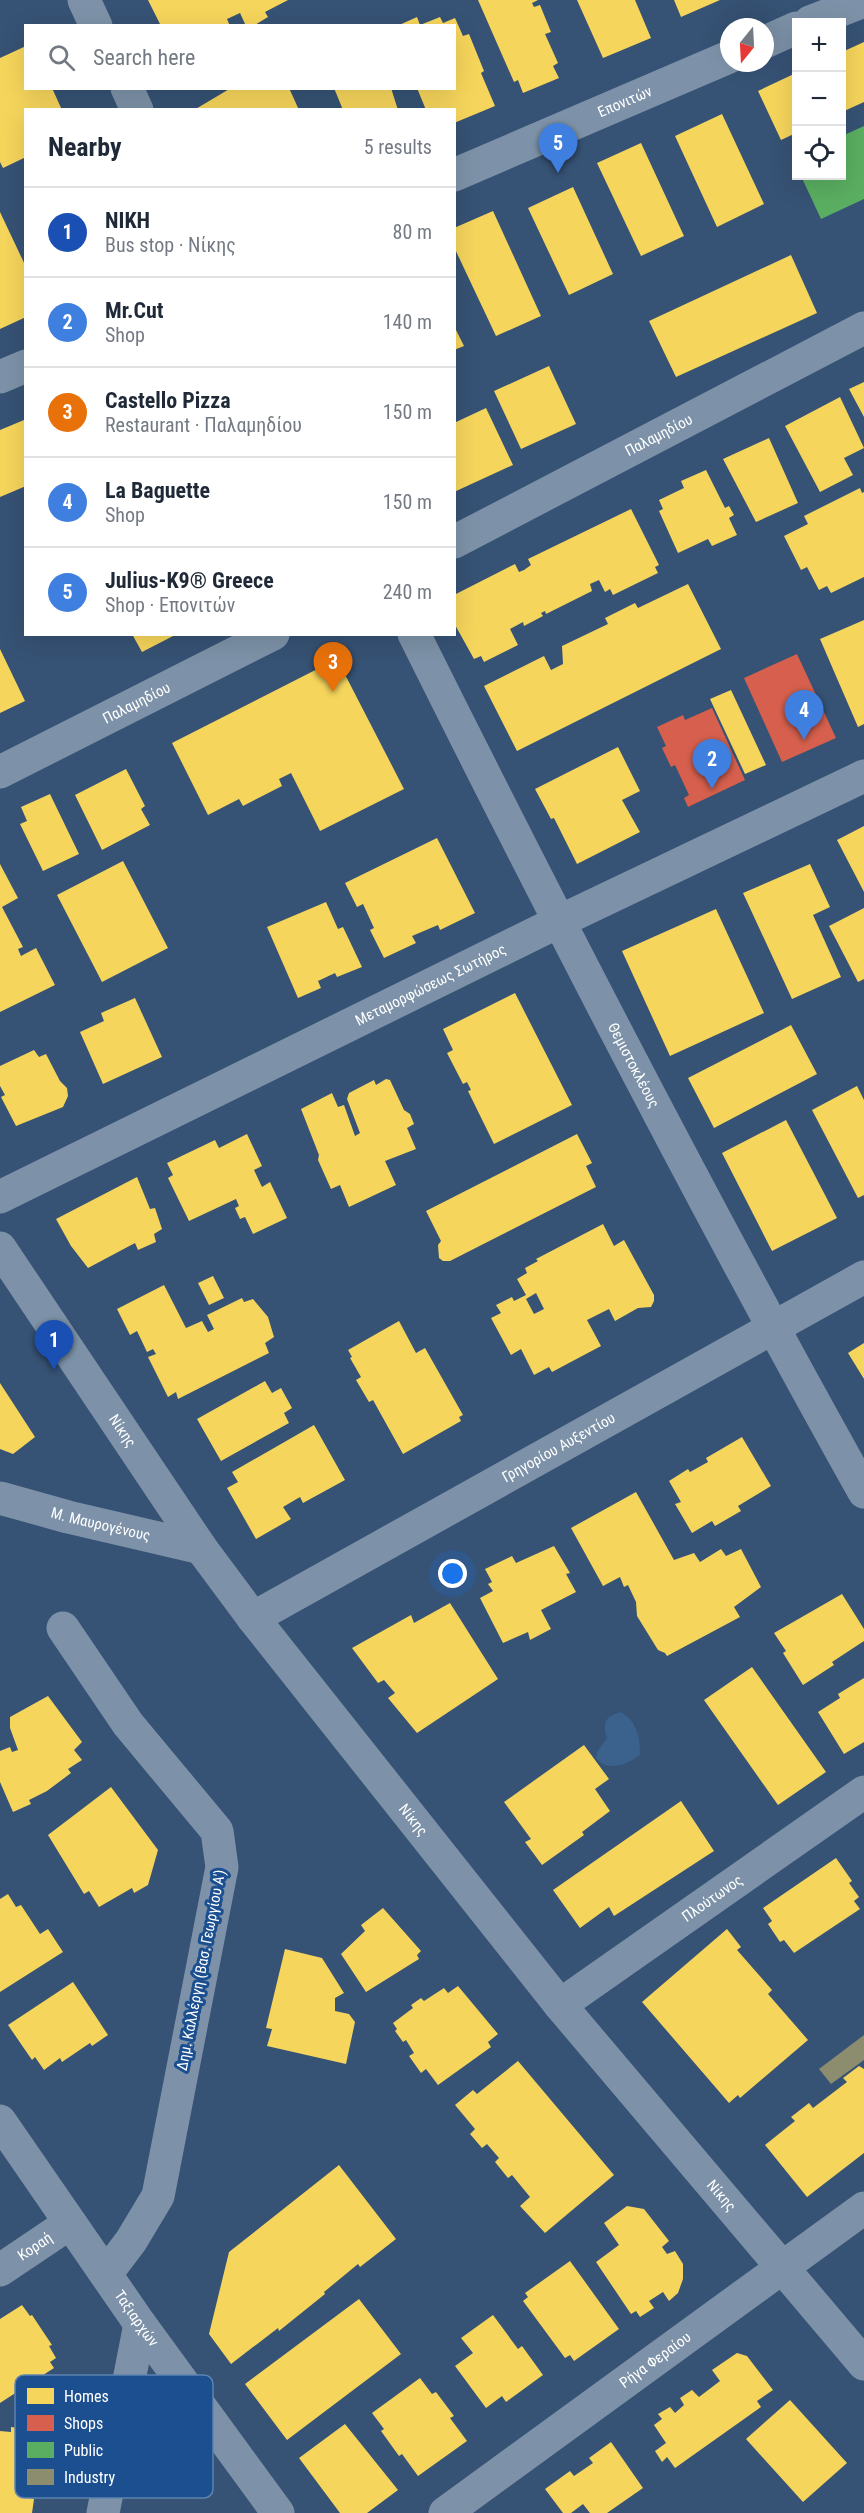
<!DOCTYPE html>
<meta charset="utf-8">
<style>
:root{--surface:#fff;--page:#f6f6f7;--text:#1f2937;--muted:#747a83;--line:#e0e1e3;--accent:#0f766e}
body{margin:0;font-family:"Roboto Condensed",sans-serif;background:var(--page);color:var(--text)}
.controls{position:absolute;right:18px;top:18px;display:grid;overflow:hidden;border-radius:0px;box-shadow:0 6px 24px #0002}
.controls button{width:54px;height:54px;display:grid;place-items:center;padding:0;border:0;border-bottom:2px solid var(--line);background:var(--surface);color:var(--text);font:30px sans-serif}
.compass{position:absolute;left:720px;top:18px;width:54px;height:54px;border-radius:50%;background:var(--surface);box-shadow:0 6px 24px #0002;rotate:198deg}
.you{position:absolute;left:453px;top:1574px;width:21px;height:21px;margin:-15px;border:4px solid #fff;border-radius:50%;background:#1a73e8;box-shadow:0 0 0 9px #1a73e833}
.badge{display:grid;place-items:center;width:39px;height:39px;border-radius:50%;background:var(--accent);color:#fff;font-size:20px;font-weight:700}
.pin{position:absolute;translate:-50% -50px;filter:drop-shadow(0 2px 3px #0008)}
.pin::after{content:'';position:absolute;top:32px;width:21px;height:18px;background:inherit;clip-path:polygon(0 0,100% 0,50% 100%)}
.list{margin:0;padding:0;list-style:none}
h2{display:flex;justify-content:space-between;align-items:center;height:78px;margin:0;padding:0 24px;font-size:26px}
h2 small{font-size:20px;font-weight:400;color:var(--muted)}
.list li{display:grid;grid-template-columns:39px 1fr auto;gap:18px;align-items:center;box-sizing:border-box;height:90px;padding:0 24px;border-top:2px solid var(--line)}
.list b{display:block;font-size:22px;white-space:nowrap}
.list p{margin:0;font-size:20px;white-space:nowrap;color:var(--muted)}
.list em{font-size:20px;font-style:normal;color:var(--muted)}
.icon{flex:none;width:33px;height:33px;fill:none;stroke:currentColor;stroke-width:2;stroke-linecap:round;stroke-linejoin:round}
.map{position:relative;flex:none;width:864px;height:2513px;overflow:hidden}
.search{position:absolute;background:var(--surface);box-shadow:0 6px 24px #0002;left:24px;top:24px;width:432px;height:66px;display:flex;align-items:center;gap:15px;box-sizing:border-box;padding:0 21px;border-radius:0px;color:var(--muted);font-size:22px}
.panel{position:absolute;background:var(--surface);box-shadow:0 6px 24px #0002;left:24px;top:108px;width:432px;height:528px;border-radius:0px}
.map>svg:first-child{display:block}
</style>
<div class="map">
<svg width="864" height="2513" viewBox="0 0 864 2513">
<rect width="100%" height="100%" fill="#365274"/>
<path fill="#3b618d" d="M621 1712C637 1722 640 1736 640 1755 628 1764 607 1773 596 1758L597 1752 607 1738C602 1723 605 1716 621 1712Z"/>
<path fill="#f6d55c" fill-rule="evenodd" d="M148 0H288L265 12 268 17 253 26H246L240 13 227 19 230 26H161Z
M478 0H538L532 3 534 7 540 5 551 32 545 34 558 63 553 66 559 78 523 93 518 80 514 82Z
M577 0H635L651 38 603 58Z
M674 0H720L681 17Z
M417 17 420 25 440 17 443 23 455 18 463 36 469 34 484 71 481 73 495 106 454 123V110H426L417 88H454V26H397Z
M864 42V102L842 112V52Z
M26 46V88H52L62 110H26V157L3 168 0 162V58Z
M796 73V133L781 140 758 91Z
M231 88H289L299 110H194Z
M334 88H391L398 110H343Z
M722 114 764 204 717 227 675 136Z
M641 143 684 236 641 256 597 163Z
M573 187 613 274 569 295 528 208Z
M493 211 541 316 496 336 454 247V228Z
M0 212 26 267V317L0 329Z
M791 255 817 313 676 377 649 321Z
M454 326 464 346 454 350Z
M549 366 576 424 521 449 494 391Z
M864 382V417L849 389Z
M840 397 864 448 844 458 853 475 820 492 785 426Z
M486 408 513 465 454 492V423Z
M24 420 26 486 0 497V430Z
M769 438 798 503 756 522 723 459Z
M706 470 725 508 729 506 734 515 729 518 737 535 712 546 708 539 678 553 659 511 663 509 659 500 684 488 681 481Z
M860 488 862 493 864 492V577L831 593 827 586 819 590 807 567 801 570 784 536 808 524 804 516Z
M631 509 659 565 655 567 658 573 613 595 610 589 605 592 599 580 590 584 592 591 546 614 545 611 541 613 543 616 524 626 523 622 510 629 518 645 484 662 481 656 474 659 454 623V595L515 564 519 572 524 570 531 565 528 559Z
M688 584 721 649 517 751 484 686 544 656 551 670 563 664 562 646 608 624 605 618 635 603 638 608Z
M864 620V724L858 727 820 639Z
M132 634H177L142 652Z
M0 649 25 701 0 713Z
M337 659 404 789 320 831 291 773 279 779 282 786 243 806 239 799 208 815 172 743Z
M731 690 766 765 745 774 710 699Z
M618 747 640 791 622 800 640 832 577 864 554 818 551 819 535 789Z
M126 769 145 806 141 809 150 825 102 850 75 795Z
M50 794 79 854 43 871 20 824 27 821 21 807Z
M864 826V892L837 840Z
M437 838 475 913 440 930 438 925 412 936 416 943 384 958 370 930 374 928 363 904 357 907 345 883Z
M123 861 168 948 102 982 57 895Z
M0 864 18 898 2 907 23 947 18 949 21 956 36 948 55 985 0 1012Z
M810 864 830 907 813 915 841 977 792 999 743 893Z
M326 902 338 929 343 927 362 967 337 977 335 973 318 981 321 988 298 998 267 927Z
M864 908V979L858 982 829 926Z
M716 909 764 1013 670 1056 622 951Z
M515 993 572 1105 494 1144 468 1091 471 1090 467 1082 463 1084 447 1053 453 1050 443 1029Z
M135 998 162 1057 103 1084 80 1032 104 1021 101 1013Z
M791 1025 817 1074 714 1128 688 1078Z
M34 1050 39 1057 46 1054 60 1081 67 1088 68 1096 63 1107 16 1126 1 1097 5 1095 0 1086V1066Z
M386 1079 390 1080 404 1110 410 1114 414 1124 407 1128 416 1149 385 1161 396 1185 349 1207 340 1185 331 1189 318 1160 319 1155 301 1109 332 1093 338 1107 344 1105 355 1136 360 1133 347 1099 349 1093 374 1080 376 1085Z
M857 1086 864 1100V1195L858 1198 812 1110Z
M786 1120 837 1218 772 1251 722 1153Z
M247 1134 262 1166 254 1170 262 1187 270 1182 287 1218 253 1234 245 1217 240 1219 235 1208 239 1206 236 1199 189 1221 168 1178 173 1175 167 1163 215 1140 219 1148Z
M577 1134 592 1163 586 1166 596 1187 450 1261H443L439 1258 438 1245 441 1241 426 1211Z
M137 1177 150 1209 155 1208 162 1229 154 1234 156 1242 138 1250 135 1243 88 1268 71 1246 56 1219Z
M603 1224 614 1246 624 1240 654 1295V1301L651 1307 638 1308 615 1321 609 1309 587 1320 601 1346 552 1372 549 1367 534 1375 521 1349 511 1355 491 1318 501 1313 496 1305 512 1297 514 1301 526 1295 517 1279 527 1273 525 1268 538 1261 536 1259ZM536 1293 544 1309 534 1314 526 1299Z
M213 1276 224 1298 209 1305 198 1283Z
M164 1285 186 1328 202 1321 208 1332 214 1329 207 1315 242 1298 244 1302 253 1299 268 1317 274 1337 265 1343 269 1353 178 1399 176 1392 168 1397 148 1357 156 1354 153 1349 147 1352 137 1331 130 1335 117 1309Z
M399 1321 416 1353 425 1348 463 1415 459 1417 461 1421 403 1454 373 1400 369 1402 356 1380 361 1377 350 1358 352 1357 348 1350Z
M864 1343V1379L848 1353Z
M265 1381 272 1393 281 1388 292 1408 284 1413 289 1423 221 1461 197 1419Z
M0 1383 35 1437 13 1454 0 1449Z
M314 1425 345 1480 303 1503 300 1497 283 1507 291 1519 256 1539 227 1488 238 1482 232 1472Z
M742 1437 771 1486 738 1506 741 1511 715 1526 712 1521 692 1533 675 1504 681 1502 669 1481 688 1469 690 1472 708 1462 706 1458Z
M636 1492 674 1560 694 1553 700 1562 721 1549 726 1556 741 1549 761 1587 734 1607 740 1617 667 1656 665 1653 658 1650 637 1616 636 1602 628 1585 624 1587 620 1577 603 1586 571 1528Z
M554 1546 570 1573 566 1574 576 1592 541 1610 551 1629 530 1640 528 1632 503 1643 480 1598 493 1591 488 1584 492 1582 485 1569 512 1556 516 1563Z
M842 1594 864 1629V1641L832 1662 834 1665 803 1685 783 1653 786 1651 774 1633Z
M450 1603 498 1679 417 1733 388 1698 395 1693 384 1680 378 1683 352 1648 411 1615 414 1623Z
M752 1667 826 1772 778 1805 704 1700Z
M864 1678V1742L844 1754 818 1712 840 1698 838 1694Z
M48 1696 82 1742 74 1750 82 1760 68 1769 71 1773 47 1791 29 1800 31 1804 13 1812 0 1782V1751L10 1747 12 1752 18 1750 10 1728V1717Z
M584 1745 609 1779 595 1789 610 1811 582 1832 584 1835 542 1865 525 1842 531 1839 504 1802Z
M111 1787 158 1850 148 1885 134 1893 132 1888 99 1907 89 1891 84 1894 48 1835Z
M681 1801 714 1851 614 1916 609 1907 580 1928 553 1890Z
M836 1858 852 1881 849 1883 859 1897 854 1901 860 1909 794 1953 784 1940 780 1942 768 1924 772 1921 763 1908Z
M8 1894 16 1907 21 1905 40 1934 48 1929 63 1952 0 1992V1899Z
M383 1908 421 1951 417 1955 419 1959 366 1992 341 1954 365 1931 361 1925Z
M727 1929 741 1947 737 1950 772 1990 768 1994 808 2040 740 2098 738 2095 729 2103 642 2002Z
M285 1949 322 1958 344 1993 335 1998V2011L349 2014 355 2022 346 2064 267 2046 272 2029 266 2028Z
M73 1982 108 2035 92 2046 90 2043 62 2062 60 2058 44 2070 35 2057 32 2060 8 2025Z
M458 1986 498 2034 488 2042 491 2047 438 2085 426 2069 421 2073 409 2056 414 2053 406 2040 403 2042 395 2031 397 2029 393 2023 413 2008 411 2005 421 1998 424 2001 444 1988 448 1993Z
M518 2061 614 2175 545 2233 520 2206 530 2197 512 2175 508 2178 495 2162 499 2158 487 2144 482 2148 470 2134 475 2129 455 2105 473 2090 477 2094Z
M859 2066 864 2069V2153L807 2197 765 2145 795 2121 791 2117 809 2103 813 2108 847 2082 843 2078Z
M339 2165 396 2239 360 2267 358 2264 324 2292 325 2294 279 2331 278 2328 231 2364 209 2334 229 2252Z
M627 2206 644 2209 669 2241 662 2247 667 2254 675 2251 683 2264V2279L678 2293 669 2301 663 2292 649 2301 654 2308 640 2317 636 2311 631 2314 596 2262 619 2245 604 2223Z
M570 2261 619 2329 574 2361 570 2355 565 2358 523 2301 528 2297 525 2293Z
M359 2299 401 2354 287 2440 245 2384Z
M22 2305 30 2316 32 2315 52 2345 49 2346 56 2358 50 2362 54 2368 0 2403V2319Z
M493 2315 518 2349 522 2346 543 2375 506 2402 502 2396 486 2408 455 2366 473 2353 461 2338Z
M737 2353 747 2356 773 2390 757 2401 761 2407 675 2468 667 2457 662 2462 655 2451 666 2443 654 2425 662 2419 658 2414 670 2407 675 2413 684 2405 680 2398 692 2390 699 2397 720 2381 712 2370Z
M420 2378 432 2394 436 2392 454 2416 450 2418 467 2441 418 2476 402 2454 399 2456 381 2431 384 2429 372 2413Z
M790 2400 847 2463 803 2502 746 2439Z
M345 2424 398 2490 367 2513H340L299 2458Z
M11 2427 34 2430 32 2436 45 2439 34 2493 21 2491 19 2496 34 2499 32 2513H0V2431L11 2432Z
M611 2442 643 2488 607 2513H590L583 2504 571 2513H563L545 2489 570 2471 574 2476 593 2463 589 2458Z"/>
<path fill="#d6604d" d="M797 654 836 738 782 762 744 678Z
M712 708 745 780 688 807 684 798 689 795 675 765 671 767 662 748 666 746 657 727 683 715 685 720Z"/>
<path fill="#5aae61" d="M864 126V199L821 219 801 176H842V136Z"/>
<path fill="#8c8c6e" d="M864 2035V2060L831 2084 819 2069Z"/>
<g fill="none" stroke-linecap="round" stroke-linejoin="round">
<g stroke="#7d92a8" stroke-width="33">
<path d="M84 0 96 26"/>
<path d="M810 22 864 1"/>
<path d="M765 42 796 28"/>
<path d="M127 88 137 110"/>
<path id="s1" d="M454 175 729 57"/>
<path d="M0 377 26 366"/>
<path id="s2" d="M454 542 864 328"/>
<path id="s3" d="M414 634C558 923 706 1210 864 1492"/>
<path id="s4" d="M0 772 273 634"/>
<path id="s5" d="M0 1197 558 922 864 776"/>
<path id="s6" d="M0 1248 201 1548 253 1618 560 2005 864 2364"/>
<path id="s7" d="M0 1498 68 1517 201 1548"/>
<path id="s8" d="M253 1618 864 1277"/>
<path d="M63 1628 128 1724 217 1831 222 1867 158 2196 131 2241 106 2274"/>
<path id="s9" d="M560 2005 864 1792"/>
<path id="s10" d="M0 2270 70 2223"/>
<path d="M103 2513 140 2324"/>
<path id="s11" d="M445 2513 864 2208"/>
</g>
<path stroke="#7d92a8" stroke-width="33" id="s12" d="M0 2121 140 2324 278 2513"/>
</g>
<g text-anchor="middle" stroke-width="6" stroke-linejoin="round" paint-order="stroke">
<g font-size="15" fill="#fff" stroke="#1b4f8f">
<text dy="5" stroke="none"><textPath href="#s1" startOffset="186">Επονιτών</textPath></text>
<text dy="5" stroke="none"><textPath href="#s2" startOffset="231">Παλαμηδίου</textPath></text>
<text dy="5" stroke="none"><textPath href="#s4" startOffset="153">Παλαμηδίου</textPath></text>
<text dy="5" stroke="none"><textPath href="#s5" startOffset="480">Μεταμορφώσεως Σωτήρος</textPath></text>
<text dy="5" stroke="none"><textPath href="#s3" startOffset="484">Θεμιστοκλέους</textPath></text>
<text dy="5" stroke="none"><textPath href="#s6" startOffset="220">Νίκης</textPath></text>
<text dy="5" stroke="none"><textPath href="#s8" startOffset="350">Γρηγορίου Αυξεντίου</textPath></text>
<text dy="5" stroke="none"><textPath href="#s7" startOffset="104">Μ. Μαυρογένους</textPath></text>
<text dy="5" stroke="none"><textPath href="#s6" startOffset="706">Νίκης</textPath></text>
<text dy="5" stroke="none"><textPath href="#s9" startOffset="186">Πλούτωνος</textPath></text>
<text transform="translate(201 1970) rotate(-79)" y="5">Δημ. Καλλέργη (Βασ. Γεωργίου Α')</text>
<text dy="5" stroke="none"><textPath href="#s6" startOffset="1192">Νίκης</textPath></text>
<text dy="5" stroke="none"><textPath href="#s10" startOffset="42">Κοραή</textPath></text>
<text dy="5" stroke="none"><textPath href="#s12" startOffset="240">Ταξιαρχών</textPath></text>
<text dy="5" stroke="none"><textPath href="#s11" startOffset="260">Ρήγα Φεραίου</textPath></text>
</g>
</g>
<rect x="15" y="2375" width="198" height="123" rx="9" fill="#1b4f8f" stroke="#5f84b1" stroke-width="1.5"/>
<rect x="27" y="2388" width="27" height="16" fill="#f6d55c"/>
<rect x="27" y="2415" width="27" height="16" fill="#d6604d"/>
<rect x="27" y="2442" width="27" height="16" fill="#5aae61"/>
<rect x="27" y="2469" width="27" height="16" fill="#8c8c6e"/>
<g font-size="16" fill="#fff">
<text x="64" y="2402">Homes</text>
<text x="64" y="2429">Shops</text>
<text x="64" y="2456">Public</text>
<text x="64" y="2483">Industry</text>
</g>
</svg>
<div class="controls">
<button>+</button>
<button>−</button>
<button><svg class="icon" aria-label="locate" viewBox="0 0 24 24"><circle cx="12" cy="12" r="6"/><path d="M12 2v4M12 18v4M2 12h4M18 12h4"/></svg></button>
</div>
<svg class="compass" viewBox="-18 -18 36 36"><path d="M0-13l5 13h-10z" fill="#e53935"/><path d="M0 13l5-13h-10z" fill="#747a83"/></svg>
<div class="you"></div>
<div class="pin badge" style="left:54px;top:1370px;background:#1a4fb4">1</div>
<div class="pin badge" style="left:712px;top:789px;background:#3f7fe0">2</div>
<div class="pin badge" style="left:333px;top:692px;background:#e8710a">3</div>
<div class="pin badge" style="left:804px;top:740px;background:#3f7fe0">4</div>
<div class="pin badge" style="left:558px;top:173px;background:#3f7fe0">5</div>
<div class="search"><svg class="icon" aria-label="search" viewBox="0 0 24 24"><circle cx="10" cy="10" r="6"/><path d="M15 15l6 6"/></svg>Search here</div>
<section class="panel">
<h2>Nearby<small>5 results</small></h2>
<ul class="list">
<li><span class="badge" style="background:#1a4fb4">1</span><div><b>ΝΙΚΗ</b><p>Bus stop · Νίκης</p></div><em>80 m</em></li>
<li><span class="badge" style="background:#3f7fe0">2</span><div><b>Mr.Cut</b><p>Shop</p></div><em>140 m</em></li>
<li><span class="badge" style="background:#e8710a">3</span><div><b>Castello Pizza</b><p>Restaurant · Παλαμηδίου</p></div><em>150 m</em></li>
<li><span class="badge" style="background:#3f7fe0">4</span><div><b>La Baguette</b><p>Shop</p></div><em>150 m</em></li>
<li><span class="badge" style="background:#3f7fe0">5</span><div><b>Julius-K9® Greece</b><p>Shop · Επονιτών</p></div><em>240 m</em></li>
</ul>
</section>
</div>
